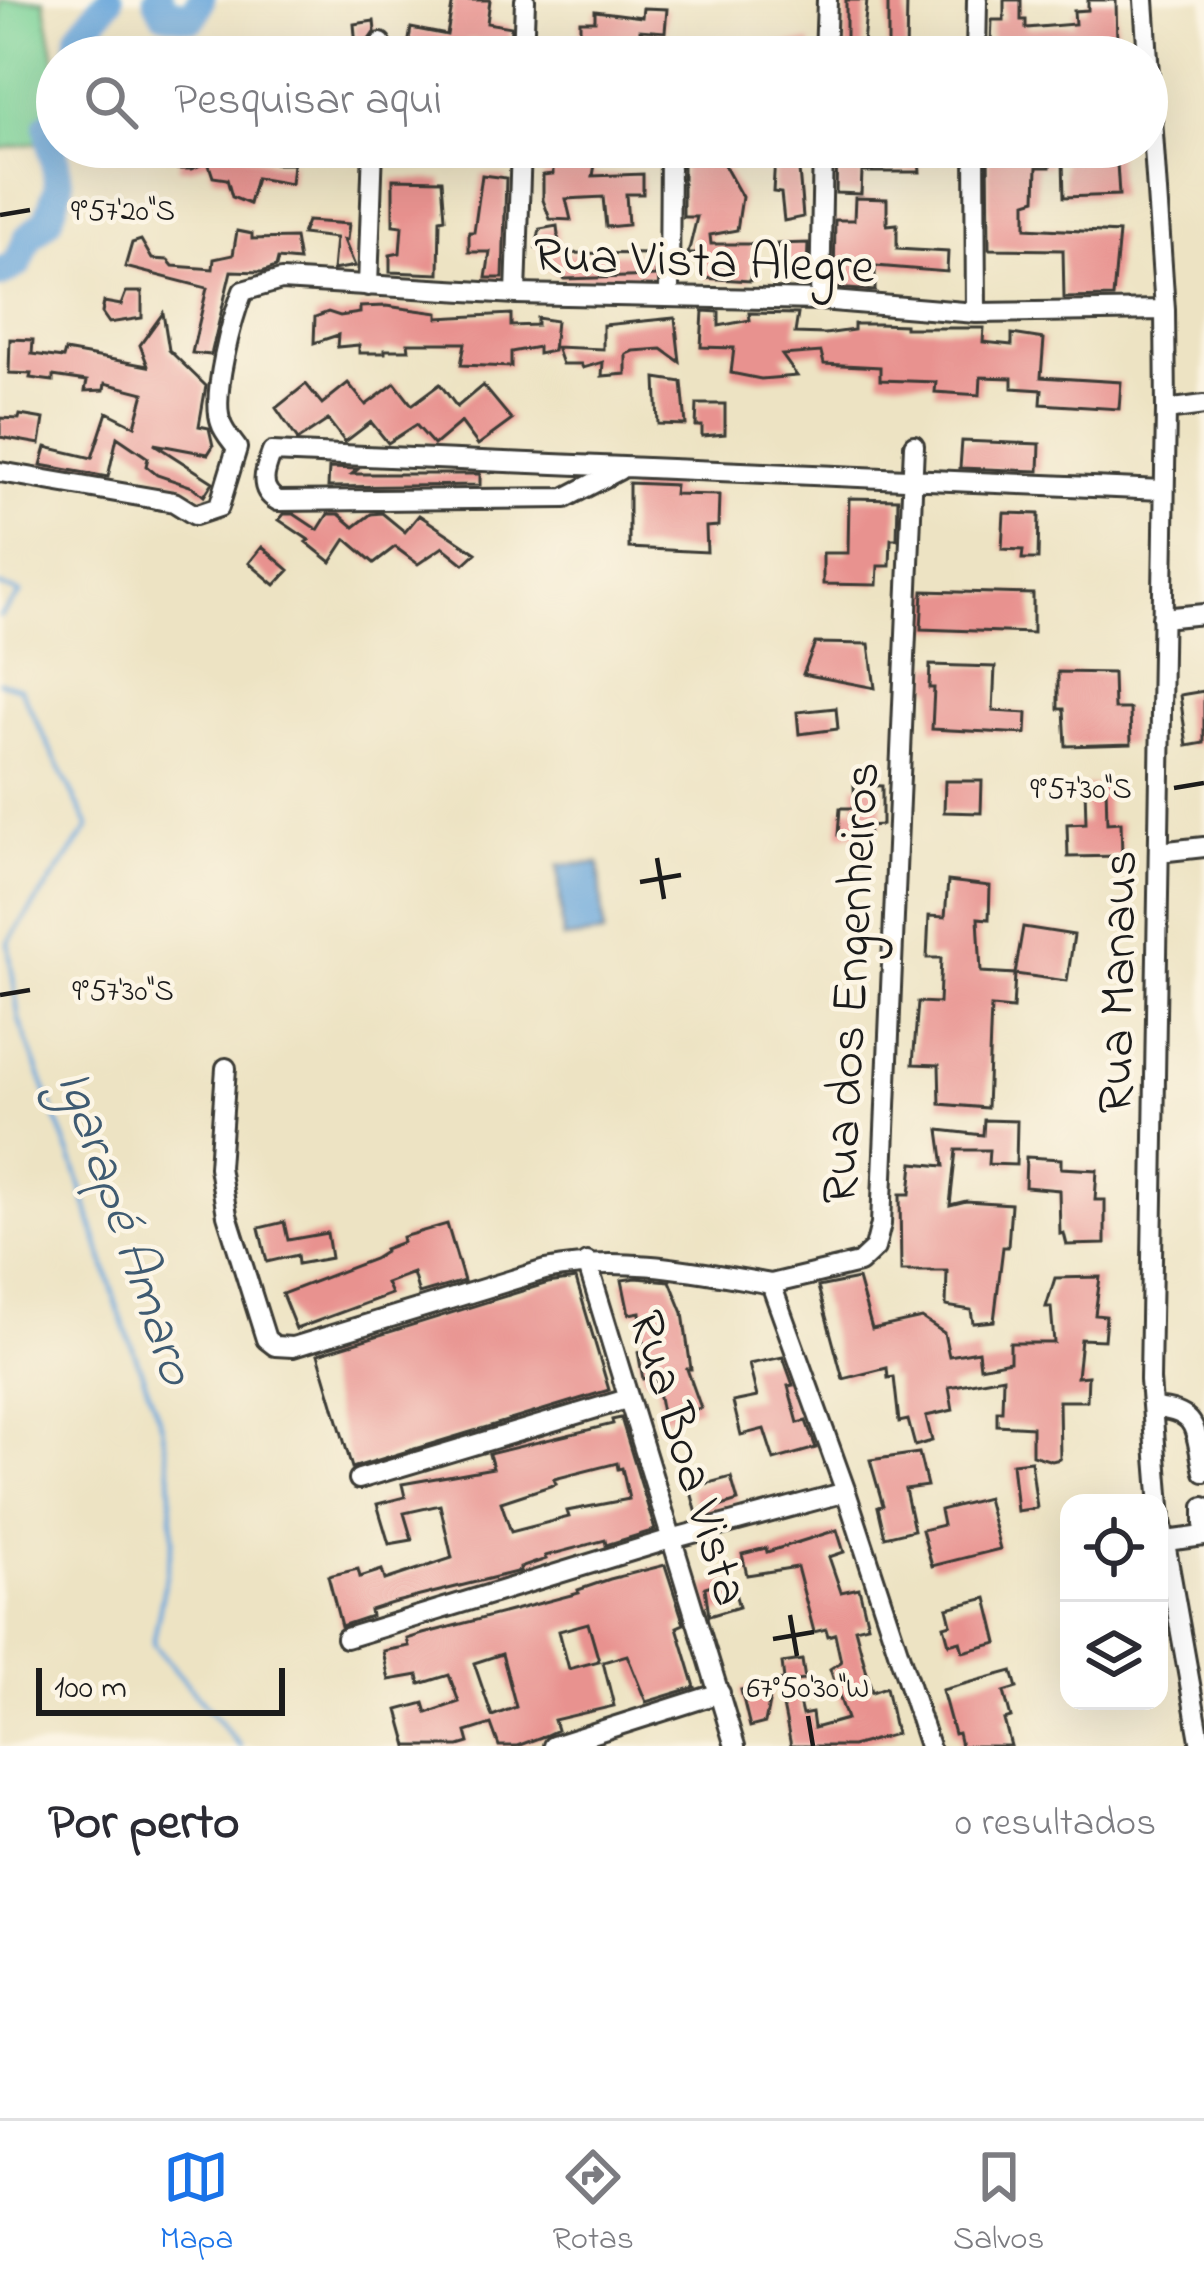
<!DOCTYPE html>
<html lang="pt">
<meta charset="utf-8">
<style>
:root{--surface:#fff;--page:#f7f7f7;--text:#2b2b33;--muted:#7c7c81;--line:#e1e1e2;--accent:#1a73e8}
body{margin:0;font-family:"Indie Flower",sans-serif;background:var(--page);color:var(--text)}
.controls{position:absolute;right:36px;bottom:36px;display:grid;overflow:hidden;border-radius:24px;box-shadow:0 12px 48px #0002}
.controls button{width:108px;height:108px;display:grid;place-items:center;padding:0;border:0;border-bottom:3px solid var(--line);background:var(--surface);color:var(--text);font:60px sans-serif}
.scale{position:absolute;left:36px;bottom:30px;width:249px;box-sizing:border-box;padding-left:12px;border:6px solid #1c1c1c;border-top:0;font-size:33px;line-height:42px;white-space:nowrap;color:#1c1c1c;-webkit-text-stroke:9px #fcf5e5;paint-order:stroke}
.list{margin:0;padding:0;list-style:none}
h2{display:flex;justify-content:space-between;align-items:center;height:156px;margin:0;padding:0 48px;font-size:51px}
h2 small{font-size:39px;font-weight:400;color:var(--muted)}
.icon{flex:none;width:66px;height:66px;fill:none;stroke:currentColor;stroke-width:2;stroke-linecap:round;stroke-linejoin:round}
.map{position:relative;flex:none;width:1204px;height:1746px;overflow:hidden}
.search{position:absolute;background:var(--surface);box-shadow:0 12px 48px #0002;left:36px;right:36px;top:36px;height:132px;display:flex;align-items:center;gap:30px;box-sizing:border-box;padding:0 42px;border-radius:66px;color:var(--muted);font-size:45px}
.sheet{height:372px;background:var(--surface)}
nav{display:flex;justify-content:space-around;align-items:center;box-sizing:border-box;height:168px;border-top:3px solid var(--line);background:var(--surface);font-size:33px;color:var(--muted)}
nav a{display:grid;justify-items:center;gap:6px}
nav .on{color:var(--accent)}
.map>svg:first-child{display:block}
</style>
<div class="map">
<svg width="1204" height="1746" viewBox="0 0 1204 1746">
<rect width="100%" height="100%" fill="#fcf5e5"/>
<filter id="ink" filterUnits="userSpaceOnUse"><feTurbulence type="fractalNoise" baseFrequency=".00833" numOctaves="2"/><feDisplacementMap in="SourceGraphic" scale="24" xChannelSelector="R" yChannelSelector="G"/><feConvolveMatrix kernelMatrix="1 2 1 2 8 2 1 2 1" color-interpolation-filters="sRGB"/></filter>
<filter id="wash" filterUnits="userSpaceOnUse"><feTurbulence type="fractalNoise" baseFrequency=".004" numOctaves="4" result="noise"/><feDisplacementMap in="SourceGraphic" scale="48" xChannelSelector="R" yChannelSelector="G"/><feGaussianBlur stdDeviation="2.7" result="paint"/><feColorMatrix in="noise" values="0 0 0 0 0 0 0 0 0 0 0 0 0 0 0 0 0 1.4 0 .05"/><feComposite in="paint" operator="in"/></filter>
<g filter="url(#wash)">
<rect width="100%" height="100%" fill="#ede3c3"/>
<path fill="#79d197" stroke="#4a765a" stroke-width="3" d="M0 0H44L57 71V139L0 149Z"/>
<path fill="#6aa7db" stroke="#43627c" stroke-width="3" d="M599 863 604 934 563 939 558 865Z"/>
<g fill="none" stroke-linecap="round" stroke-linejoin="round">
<path stroke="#6aa7db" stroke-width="4.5" d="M0 586 21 593 0 616
M0 682 20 688 89 827 8 942 19 1020 75 1168 118 1309 162 1426 170 1472 173 1539 153 1644 240 1746"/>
<path stroke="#6aa7db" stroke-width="30" d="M158 0 164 12 193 17 200 0
M78 57 80 35 108 0
M0 273 18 263 28 238 48 220 59 186 49 126 57 119"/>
</g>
<g id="blocks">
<path fill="#e8928f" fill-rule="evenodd" d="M453 0H490L487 23 511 27 510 45 468 40 465 57H406L411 28 447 35Z
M846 0H867L862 55 846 53Z
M888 0H907L906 57H888Z
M1004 0H1021V20H1026V28L1075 24 1074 11 1088 10V0H1116L1117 45H1103V39L1033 45 991 44 992 20H1004Z
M643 8 667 9 665 32 640 30V39L580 38V21H595V11L642 17Z
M374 21 375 31 368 41 367 57H330L332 43 356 47 354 24Z
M811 42 808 57H719L718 46Z
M184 147H239L231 151 277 164H293L291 184 256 178 249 204 232 197 227 179 213 177 208 162 191 169H178Z
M553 147H598L593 176 643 174V194H626L628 225 606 227 603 197 566 199 571 220 550 219 543 200V175L553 174Z
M683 147H714L742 197 737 230 710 235 711 244H752L750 281 703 278 704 254H688L697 217H683Z
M837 147 918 151 920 172H862L861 194 836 193Z
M988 147H1050V167H1037L1036 199 1026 202V228L1119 233 1113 297 1064 298 1063 250 989 249Z
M1092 147H1116L1119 195 1064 197 1063 160 1092 159Z
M775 157 798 158 803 217 784 221 781 193 773 192Z
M482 175 506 178 503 278H486L490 252H469V232H474Z
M393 179 442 180 445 218 440 219 439 274 390 272V255L400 253 402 226 393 225Z
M855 198 887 199V225L897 224V249L948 252 947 272 875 266V291L834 288 835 220H854Z
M307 221 349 224 347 240H344L355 266 333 270 336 238 302 234Z
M557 226 560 253 656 254V276L565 279 548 269 546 249 536 248 540 229Z
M237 231 252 234V239L295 238 299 261 278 259 276 267 262 272 231 271 211 355 192 353 207 288 125 267 132 243 141 240 152 259 168 260 173 266 213 269 214 259 233 255Z
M808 243 807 274 779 273 777 244Z
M126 292H142V318L109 323 102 313 104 302 121 305Z
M386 306 438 313V318L511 314V326L537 325V318L556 321 553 351 538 354V347L511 352V367L461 365 465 343H408L409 350H385V353H359V345L337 347 338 335 314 343 315 317 328 312 340 316 360 313V307Z
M703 311 719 312V326L750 320 749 313 798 314 795 333 825 334 854 330V324H878L905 325V328H984L983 342 1012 345V334L1044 339 1041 377 1121 382 1119 409 1041 404 1042 390 1012 388V378L981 377 980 395 935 392 936 382 880 380V367L824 364 821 352 782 355 797 376 761 379 731 373 734 348 701 347Z
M163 313 169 350 206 386 199 426 209 428 213 446 208 454 154 444 213 482 204 496 193 487 157 475 146 466 148 458 117 437 108 477 41 465 46 447 92 458 107 412 135 426 144 393 105 383 104 390 85 391 87 381 53 376V381L30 378 31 374 9 373 10 339 33 340 32 354 63 358 65 351 148 366 140 345Z
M675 318 680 362 662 349 633 351 626 354V374L602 376 603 362 583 368 581 364H562L556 347 603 349V325Z
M656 378 682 382 686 425 658 424Z
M348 383 366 405 395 383 412 405 440 384 457 407 483 385 512 420 478 445 461 422 434 445 416 425 388 443 371 422 345 442 328 420 298 440 276 408 306 384 322 404Z
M697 404H725V434L702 436V426H696Z
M20 415 44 419 40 444 0 437V418L19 419Z
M962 441 1040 444 1039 471 960 468Z
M329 468 358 469 352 474H480V485L328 487Z
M629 483 675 485 674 494 719 495 718 526 706 527 707 552 629 548Z
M849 498 898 499 897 539H891L890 566H878L877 585 823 584V553H848Z
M382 513 405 532 419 515 476 553 464 564 443 547 418 564 395 547 374 563 346 539 331 562 306 542 309 540 279 520 284 514H294L318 530 328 514H339L354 527 371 514Z
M1004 513 1039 514 1038 559H1022L1023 550 1002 549Z
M262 547 289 570 275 585 249 563Z
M923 591 1033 594V633L921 629Z
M815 643 869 644 875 688 803 674Z
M930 665 995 667 993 711 1027 713 1026 734 932 729 934 688H929Z
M1058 672 1113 673 1114 709H1130L1131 744 1066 746 1064 709H1058Z
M1204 691V743L1187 746 1180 695Z
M836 708 838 729 799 734 797 712Z
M945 781H982L981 813 944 812Z
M854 785 882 786V825L868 826 869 835H838L840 808H855Z
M1106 785 1107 823 1121 822 1122 856 1068 857 1067 824 1086 823 1085 786Z
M948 881 990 886 989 919 978 918 981 972 1015 974 1013 1009 991 1007 987 1108 940 1104 939 1065 913 1064 918 1002 939 1003 941 958H927L929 916 945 917Z
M1023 927 1074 935 1067 981 1015 974Z
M984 1120 1017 1121 1016 1165 988 1164 989 1150H956L950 1205 966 1201 1011 1204 1008 1247H1003L994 1321 973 1323 971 1310 946 1306 947 1271H901L900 1194H910L913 1163 944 1166 939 1130 983 1135Z
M1026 1157 1061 1159V1168L1097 1170 1095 1200H1105V1244L1067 1245 1064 1233 1060 1234 1059 1190 1025 1187Z
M284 1222 288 1240 327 1233 331 1258 298 1264 297 1255 267 1262 259 1228Z
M447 1224 464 1281 419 1294 413 1273 386 1283 391 1294 296 1329 282 1294 374 1259 385 1252 384 1249 403 1242 402 1237Z
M1100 1277 1095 1315 1106 1316 1104 1340 1081 1339 1077 1377 1088 1376 1087 1401H1059L1060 1459 1052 1461 1032 1455V1427L997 1425V1411H1002L1003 1377 949 1387 953 1410 926 1416 932 1441 915 1446 908 1420 899 1422 894 1377 888 1378 887 1368 843 1379 818 1287 858 1279 872 1329 922 1318 944 1333 949 1356 978 1351 980 1367 1010 1361V1343H1054L1051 1307H1046L1055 1278Z
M636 1278 670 1281 683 1313 691 1369H687L701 1408 663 1418 655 1376 643 1379 638 1352 644 1351 640 1312 629 1314 622 1280Z
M576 1279 609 1390 352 1468 318 1354 548 1283Z
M783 1357 793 1385 788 1386 798 1423 806 1421 816 1448 774 1460 764 1429 741 1435 733 1402 757 1397 749 1364Z
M621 1418 655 1530 606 1545 605 1540 545 1556 546 1559 520 1568V1571L392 1603 370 1610 371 1616 341 1626 328 1576 358 1569 360 1577 382 1570 385 1580 452 1558 440 1505 404 1513 412 1540 389 1544 377 1504 405 1497 402 1484 493 1468 489 1454 613 1424 612 1420ZM617 1463 618 1469 622 1468 629 1499 567 1511 569 1517 511 1532 501 1502 556 1484 554 1479Z
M919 1453 927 1486 905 1489 914 1530 885 1537 878 1507 883 1505 870 1460Z
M1031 1461 1037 1508 1017 1511 1012 1463Z
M731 1477 738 1501 697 1514 690 1488Z
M987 1498 1000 1549 932 1566 922 1530 943 1525 940 1510Z
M837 1530 844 1552 829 1557 841 1592 859 1588 868 1625 855 1628 872 1692 886 1687 896 1734 852 1746H791L778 1681 784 1680 782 1663 802 1660 805 1680 794 1681 802 1715 812 1713 814 1728 847 1719 830 1669 841 1662 835 1634 828 1636 826 1629 814 1632 797 1567 747 1575 742 1554 766 1548 767 1552Z
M665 1565 684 1624 677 1627 695 1687 646 1702 627 1655 603 1662 614 1706 554 1720 557 1730 544 1736 517 1746H499L491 1724 466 1732 469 1743 459 1746H408L398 1710 424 1703 427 1713 459 1702 449 1675 420 1684 418 1675 389 1680 383 1651 409 1646 407 1639 423 1634 579 1593 578 1590 610 1579ZM588 1623 599 1661 569 1669 559 1631ZM502 1654 516 1707 492 1716 474 1663Z
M731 1579 739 1607 709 1616 705 1587Z
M987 1598 998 1643 963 1652 960 1641 949 1644 944 1626 951 1624 947 1608Z
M1012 1671 1017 1688 1004 1692 1011 1718 1004 1720 1011 1746H961L958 1733 954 1734 942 1690Z
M773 1683 765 1723 750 1727 741 1690Z"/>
</g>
</g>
<g filter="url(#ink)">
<use href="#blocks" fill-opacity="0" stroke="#3b3a35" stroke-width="3"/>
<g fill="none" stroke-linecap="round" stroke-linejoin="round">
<g stroke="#3b3a35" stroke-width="24">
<path id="minor" d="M1144 0 1165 310 1166 410 1150 1380 1161 1520 1201 1746
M380 57 381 43
M523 57 525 0
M825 57 827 0
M976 57 977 0
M975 147 976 313
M368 286 373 147
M516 294 521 147
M669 294 670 147
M820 300 823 147
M1166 410 1204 405
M914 445 881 1224 875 1248 859 1263 771 1284 846 1492 929 1746
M619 470 565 498 278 501C257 489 265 470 272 452L1163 490
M0 472 174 502 195 515 219 507 237 448C232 441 223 431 221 423 211 396 232 318 243 291L281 280 516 294 820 300 976 313 1165 310
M1162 618 1204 614
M1159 852 1204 847
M226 1068 219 1167 227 1215 266 1339 275 1346 293 1347 545 1270C621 1255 696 1271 771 1284
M587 1262 735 1746
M1153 1408C1201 1411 1194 1431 1204 1472
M359 1479 627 1399
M1204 1507V1525
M1166 1541 1204 1536
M346 1638 671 1539 846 1492
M553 1746 720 1693"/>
</g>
<use href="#minor" stroke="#fff" stroke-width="18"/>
</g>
</g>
<path fill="none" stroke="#1c1c1c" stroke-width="4.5" d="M0 215 30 210M1174 788 1204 783M657 858 664 899M640 882 681 875M0 995 30 990M790 1615 797 1656M773 1639 814 1632M808 1716 813 1746"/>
<g text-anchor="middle" stroke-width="9" stroke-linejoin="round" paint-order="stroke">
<g font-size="51" fill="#1c1c1c" stroke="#fcf5e5">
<text transform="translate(704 258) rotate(2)" y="18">Rua Vista Alegre</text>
<text transform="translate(1115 982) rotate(-89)" y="18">Rua Manaus</text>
<text transform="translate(848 983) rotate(-87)" y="18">Rua dos Engenheiros</text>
<text transform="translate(691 1457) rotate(73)" y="18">Rua Boa Vista</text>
</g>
<g font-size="54" font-style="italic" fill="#3f5b72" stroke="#fcf5e5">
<text transform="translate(129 1226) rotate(71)" y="19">Igarapé Amaro</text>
</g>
</g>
<g font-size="30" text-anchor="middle" fill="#1c1c1c" stroke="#fcf5e5" stroke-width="9" stroke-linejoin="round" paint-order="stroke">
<text x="123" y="220">9°57'20"S</text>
<text x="1081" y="798">9°57'30"S</text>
<text x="123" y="1000">9°57'30"S</text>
<text x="808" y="1697">67°50'30"W</text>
</g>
</svg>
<div class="controls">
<button><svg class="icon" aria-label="locate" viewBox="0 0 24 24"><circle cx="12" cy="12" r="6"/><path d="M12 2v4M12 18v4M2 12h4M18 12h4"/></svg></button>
<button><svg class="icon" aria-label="layers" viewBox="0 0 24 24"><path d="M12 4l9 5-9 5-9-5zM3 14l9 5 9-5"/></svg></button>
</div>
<div class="scale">100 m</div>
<div class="search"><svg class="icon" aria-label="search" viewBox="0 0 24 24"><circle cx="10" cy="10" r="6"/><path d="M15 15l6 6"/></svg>Pesquisar aqui</div>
</div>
<section class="sheet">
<h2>Por perto<small>0 resultados</small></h2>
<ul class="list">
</ul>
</section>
<nav>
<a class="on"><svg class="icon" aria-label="map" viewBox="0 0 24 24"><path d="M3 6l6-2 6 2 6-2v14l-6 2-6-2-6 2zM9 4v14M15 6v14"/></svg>Mapa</a>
<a><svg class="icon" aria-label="directions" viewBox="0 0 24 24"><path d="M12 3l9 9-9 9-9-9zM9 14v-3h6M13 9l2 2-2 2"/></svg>Rotas</a>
<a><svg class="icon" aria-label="saved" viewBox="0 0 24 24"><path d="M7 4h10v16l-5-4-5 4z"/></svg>Salvos</a>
</nav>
